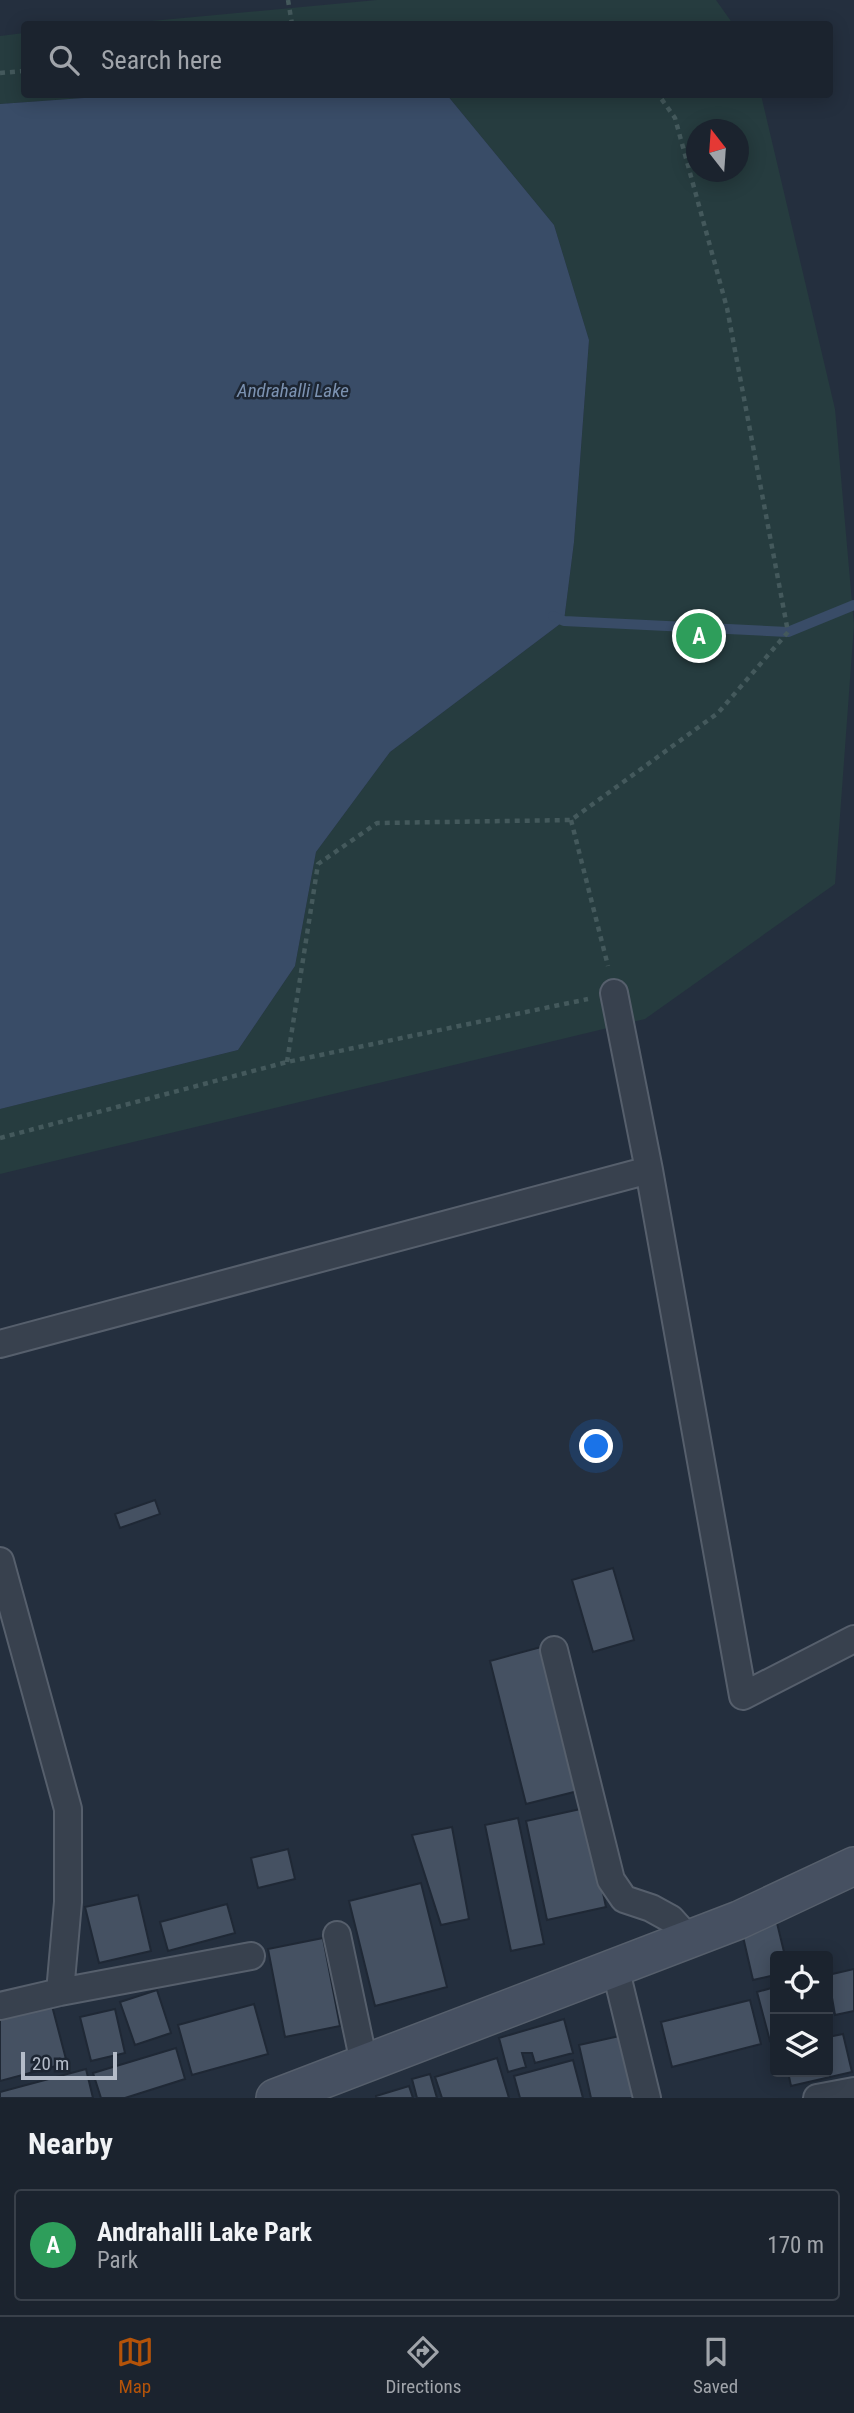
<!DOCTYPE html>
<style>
:root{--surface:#1b232e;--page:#242b36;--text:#f1f3f6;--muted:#a0a4aa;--line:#39404a;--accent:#b45309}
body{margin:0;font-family:"Roboto Condensed",sans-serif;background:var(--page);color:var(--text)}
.controls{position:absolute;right:21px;bottom:21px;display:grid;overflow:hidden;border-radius:7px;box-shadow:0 4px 18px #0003}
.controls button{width:63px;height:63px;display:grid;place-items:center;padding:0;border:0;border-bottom:2px solid var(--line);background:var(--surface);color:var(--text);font:35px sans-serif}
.compass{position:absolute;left:686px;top:119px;width:63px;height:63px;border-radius:50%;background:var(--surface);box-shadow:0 4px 18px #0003;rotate:343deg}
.scale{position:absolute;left:21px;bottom:18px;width:96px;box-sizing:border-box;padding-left:7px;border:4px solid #b4bcc9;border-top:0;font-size:19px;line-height:24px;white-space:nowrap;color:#b4bcc9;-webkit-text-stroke:5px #1d2633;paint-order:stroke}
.you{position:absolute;left:597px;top:1447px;width:24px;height:24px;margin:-18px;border:5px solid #fff;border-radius:50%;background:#1a73e8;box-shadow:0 0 0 10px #1a73e833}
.badge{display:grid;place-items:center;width:46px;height:46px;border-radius:50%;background:var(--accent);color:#fff;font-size:23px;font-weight:700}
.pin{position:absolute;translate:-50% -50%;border:4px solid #fff;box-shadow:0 2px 7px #0006}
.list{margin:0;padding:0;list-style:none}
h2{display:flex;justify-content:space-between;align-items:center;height:91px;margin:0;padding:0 28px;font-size:30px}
h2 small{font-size:23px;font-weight:400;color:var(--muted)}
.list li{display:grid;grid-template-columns:46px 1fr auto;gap:21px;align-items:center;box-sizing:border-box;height:112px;margin:0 14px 14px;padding:0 14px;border:2px solid var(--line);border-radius:7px}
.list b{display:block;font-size:26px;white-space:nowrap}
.list p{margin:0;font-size:23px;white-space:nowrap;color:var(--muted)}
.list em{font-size:23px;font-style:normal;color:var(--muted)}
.icon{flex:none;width:38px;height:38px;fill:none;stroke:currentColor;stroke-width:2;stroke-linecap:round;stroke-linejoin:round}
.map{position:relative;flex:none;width:854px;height:2098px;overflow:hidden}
.search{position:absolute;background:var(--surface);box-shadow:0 4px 18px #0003;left:21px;right:21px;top:21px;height:77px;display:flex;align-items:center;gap:18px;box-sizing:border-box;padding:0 24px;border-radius:7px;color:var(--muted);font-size:26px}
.sheet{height:217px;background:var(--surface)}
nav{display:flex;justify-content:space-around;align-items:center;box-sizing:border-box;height:98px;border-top:2px solid var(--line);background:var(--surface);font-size:19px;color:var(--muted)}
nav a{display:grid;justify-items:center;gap:4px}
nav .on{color:var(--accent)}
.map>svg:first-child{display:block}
</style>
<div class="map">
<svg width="854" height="2098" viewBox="0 0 854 2098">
<rect width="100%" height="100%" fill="#242f3e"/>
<path fill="#263c3f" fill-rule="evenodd" d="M377 0H716L733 24H119Z
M24 33V94L125 95 0 104V36Z
M447 95H761L835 409 854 625 835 884 645 1019 0 1174V1109L238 1050 295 966 316 852 390 752 564 621 574 542 589 340 554 225ZM696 130H738V172H696Z"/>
<path fill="#394c67" d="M125 95H447L554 225 589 340 574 542 564 621 390 752 316 852 295 966 238 1050 0 1109V104Z"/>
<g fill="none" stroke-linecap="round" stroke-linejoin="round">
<path stroke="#394c67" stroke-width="10" d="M553 616 564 621 788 632 854 605"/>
</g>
<path fill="#455162" stroke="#1f2835" stroke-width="2" d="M155 1500 160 1514 120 1528 115 1514Z
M613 1568 634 1640 593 1652 572 1580Z
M541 1647 578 1791 526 1804 490 1661Z
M585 1808 606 1907 547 1920 526 1821Z
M518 1818 544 1944 511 1951 485 1825Z
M452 1827 469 1919 441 1925 412 1835Z
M288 1849 295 1879 258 1888 251 1858Z
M421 1883 447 1987 375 2006 349 1901Z
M138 1895 151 1951 99 1963 85 1907Z
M227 1904 235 1933 168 1951 160 1922Z
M776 1919 785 1956H775V1975L753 1980 741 1928Z
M323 1938 340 2026 285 2037 268 1949Z
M854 1969V2011L835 2015 828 1975Z
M775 1987V2040L770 2041 757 1992Z
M157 1990 171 2033 135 2045 120 2002Z
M750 2000 761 2044 672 2067 661 2022Z
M51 2002 67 2063 0 2081V2015Z
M254 2004 268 2054 192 2075 178 2025Z
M115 2009 125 2053 91 2061 80 2017Z
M564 2019 573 2053 535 2063 532 2053H522L526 2067 508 2072 499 2038Z
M843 2034 852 2072 791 2086 788 2072H828V2037Z
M624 2035 638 2098H591L579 2045Z
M176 2048 185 2079 125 2098H101L93 2073Z
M497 2058 509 2098H442L435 2077Z
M573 2060 583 2098H520L514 2076Z
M86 2069 93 2098H0V2092Z
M430 2074 437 2098H417L412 2079Z
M409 2086 413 2098H376V2096Z"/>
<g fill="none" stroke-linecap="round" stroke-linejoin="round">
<g stroke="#565f6c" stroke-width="30">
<path id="street" d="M614 993 649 1170 743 1696 854 1639
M0 1344 649 1170
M0 1561 68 1809V1902L60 1992
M554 1650 611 1880 624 1899 651 1908 671 1919 689 1939
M337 1935 364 2063
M615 1967 647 2098
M0 2006 60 1992 251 1956
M817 2098 854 2091"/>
</g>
<g stroke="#565f6c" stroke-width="40">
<path id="secondary" d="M275 2098 739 1920 854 1866"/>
</g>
<path stroke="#44595c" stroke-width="4.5" stroke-dasharray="5 5" stroke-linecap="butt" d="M288 0 292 24
M606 24H608
M0 73 24 71
M571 820 608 966
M287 1062 318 864 377 823 571 820 718 713 788 632 727 308 675 118 658 94
M0 1138 287 1062 588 999"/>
<use href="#street" stroke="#38414e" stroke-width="26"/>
<use href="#secondary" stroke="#465061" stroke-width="37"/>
</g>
<g text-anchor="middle" stroke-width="5" stroke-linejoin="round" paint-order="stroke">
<g font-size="19" font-style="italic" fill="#7c92b1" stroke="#1d2633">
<text x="293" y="397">Andrahalli Lake</text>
</g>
</g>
</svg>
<div class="controls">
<button><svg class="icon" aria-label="locate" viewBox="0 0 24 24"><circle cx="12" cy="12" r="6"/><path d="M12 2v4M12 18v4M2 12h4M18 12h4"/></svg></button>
<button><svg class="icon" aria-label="layers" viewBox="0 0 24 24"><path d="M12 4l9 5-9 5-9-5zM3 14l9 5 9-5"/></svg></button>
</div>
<svg class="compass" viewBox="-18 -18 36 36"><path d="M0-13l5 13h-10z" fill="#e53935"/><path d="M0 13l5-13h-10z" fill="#a0a4aa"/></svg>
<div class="scale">20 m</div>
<div class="you"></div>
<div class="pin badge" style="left:699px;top:636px;background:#2e9e5b">A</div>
<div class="search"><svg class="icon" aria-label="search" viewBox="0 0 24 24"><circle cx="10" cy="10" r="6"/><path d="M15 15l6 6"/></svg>Search here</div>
</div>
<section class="sheet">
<h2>Nearby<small></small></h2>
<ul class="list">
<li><span class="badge" style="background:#2e9e5b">A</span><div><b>Andrahalli Lake Park</b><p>Park</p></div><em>170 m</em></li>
</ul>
</section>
<nav>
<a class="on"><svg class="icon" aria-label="map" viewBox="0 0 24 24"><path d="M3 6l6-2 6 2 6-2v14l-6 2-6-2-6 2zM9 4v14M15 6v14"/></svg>Map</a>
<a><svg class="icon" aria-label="directions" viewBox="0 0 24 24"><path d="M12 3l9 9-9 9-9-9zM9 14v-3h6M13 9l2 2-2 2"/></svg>Directions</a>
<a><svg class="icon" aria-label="saved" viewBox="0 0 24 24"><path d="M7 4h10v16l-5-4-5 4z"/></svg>Saved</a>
</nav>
